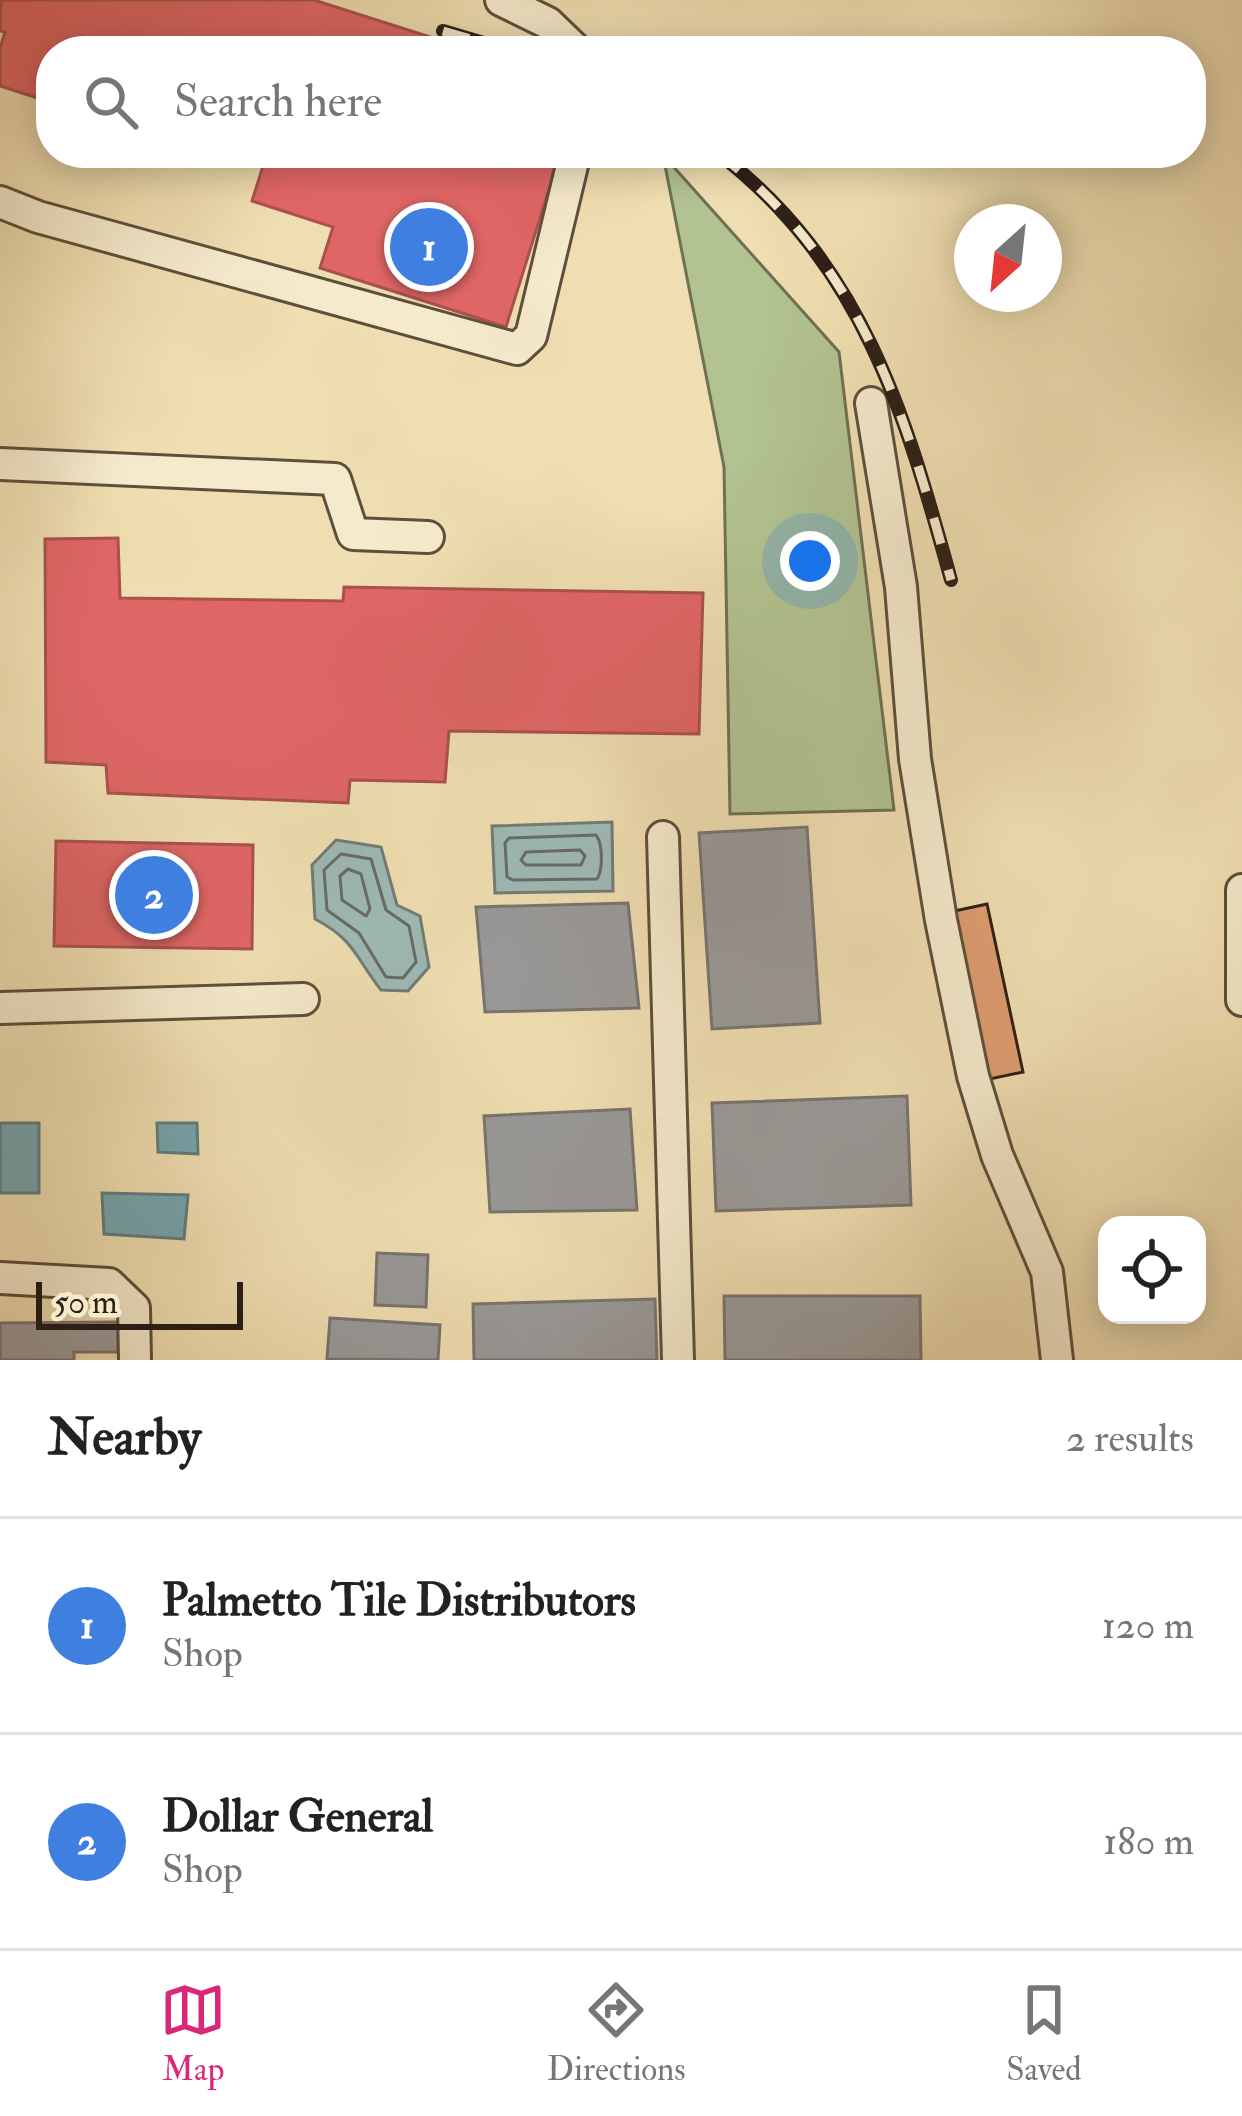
<!DOCTYPE html>
<style>
:root{--surface:#fff;--page:#f6f6f6;--text:#222;--muted:#767676;--line:#e0e0e0;--accent:#db2777}
body{margin:0;font-family:"IM FELL Double Pica",serif;background:var(--page);color:var(--text)}
.controls{position:absolute;right:36px;bottom:36px;display:grid;overflow:hidden;border-radius:24px;box-shadow:0 6px 30px #0003}
.controls button{width:108px;height:108px;display:grid;place-items:center;padding:0;border:0;border-bottom:3px solid var(--line);background:var(--surface);color:var(--text);font:60px sans-serif}
.compass{position:absolute;left:954px;top:204px;width:108px;height:108px;border-radius:50%;background:var(--surface);box-shadow:0 6px 30px #0003;rotate:207deg}
.scale{position:absolute;left:36px;bottom:30px;width:207px;box-sizing:border-box;padding-left:12px;border:6px solid #2d1f15;border-top:0;font-size:33px;line-height:42px;white-space:nowrap;color:#2d1f15;-webkit-text-stroke:9px #f5eacc;paint-order:stroke}
.you{position:absolute;left:810px;top:561px;width:42px;height:42px;margin:-30px;border:9px solid #fff;border-radius:50%;background:#1a73e8;box-shadow:0 0 0 18px #1a73e833}
.badge{display:grid;place-items:center;width:78px;height:78px;border-radius:50%;background:var(--accent);color:#fff;font-size:39px;font-weight:700}
.pin{position:absolute;translate:-50% -50%;border:6px solid #fff;box-shadow:0 3px 12px #0006}
.list{margin:0;padding:0;list-style:none}
h2{display:flex;justify-content:space-between;align-items:center;height:156px;margin:0;padding:0 48px;font-size:51px}
h2 small{font-size:39px;font-weight:400;color:var(--muted)}
.list li{display:grid;grid-template-columns:78px 1fr auto;gap:36px;align-items:center;box-sizing:border-box;height:216px;padding:0 48px;border-top:3px solid var(--line)}
.list b{display:block;font-size:45px;white-space:nowrap}
.list p{margin:0;font-size:39px;white-space:nowrap;color:var(--muted)}
.list em{font-size:39px;font-style:normal;color:var(--muted)}
.icon{flex:none;width:66px;height:66px;fill:none;stroke:currentColor;stroke-width:2;stroke-linecap:round;stroke-linejoin:round}
.map{position:relative;flex:none;width:1242px;height:1360px;overflow:hidden}
.search{position:absolute;background:var(--surface);box-shadow:0 6px 30px #0003;left:36px;right:36px;top:36px;height:132px;display:flex;align-items:center;gap:30px;box-sizing:border-box;padding:0 42px;border-radius:48px;color:var(--muted);font-size:45px}
.sheet{height:588px;background:var(--surface)}
nav{display:flex;justify-content:space-around;align-items:center;box-sizing:border-box;height:168px;border-top:3px solid var(--line);background:var(--surface);font-size:33px;color:var(--muted)}
nav a{display:grid;justify-items:center;gap:6px}
nav .on{color:var(--accent)}
.map>svg:first-child{display:block}
</style>
<div class="map">
<svg width="1242" height="1360" viewBox="0 0 1242 1360">
<rect width="100%" height="100%" fill="#efdeb1"/>
<filter id="stains"><feTurbulence type="fractalNoise" baseFrequency=".00167" numOctaves="4"/><feColorMatrix values="0 0 0 0 .2 0 0 0 0 .09 0 0 0 0 .02 0 0 0 .5 -.17"/></filter>
<radialGradient id="worn" r=".72"><stop offset=".6" stop-color="#630" stop-opacity="0"/><stop offset="1" stop-color="#630" stop-opacity=".3"/></radialGradient>
<path fill="#b2c291" stroke="#707053" stroke-width="3" d="M663 155 839 352 894 810 730 814 724 467Z"/>
<path fill="#9ebab6" stroke="#717c76" stroke-width="3" d="M612 822 613 891 495 893 492 826Z
M336 840 381 847 397 905 420 916 429 967 408 991 381 990C355 957 355 940 315 919L312 865Z"/>
<path fill="#e06666" stroke="#aa514e" stroke-width="3" d="M1 0H314L474 51H51V134L41 131 50 102 0 86V48L5 32 0 31Z
M220 153H545L559 157 506 327 320 268 333 227 252 201 263 166Z
M118 538 120 598 343 601 344 587 703 593 699 734 449 731 445 782 350 780 348 803 108 793 106 765 46 762 45 539Z
M56 841 253 845 252 949 54 946Z"/>
<path fill="#76a5af" stroke="#607d81" stroke-width="3" d="M0 1123H39V1193H0Z
M157 1123H197L198 1154 158 1152Z
M102 1193 188 1195 184 1239 104 1234Z"/>
<path fill="#999" stroke="#797471" stroke-width="3" d="M807 827 820 1023 712 1029 699 833Z
M628 903 639 1008 485 1012 476 907Z
M907 1096 911 1205 716 1211 712 1103Z
M630 1109 637 1210 490 1212 484 1116Z
M377 1253 428 1255 426 1307 375 1305Z
M724 1296H920L921 1360H725Z
M655 1299 657 1360H474L473 1304Z
M330 1318 440 1325 438 1360 327 1359Z
M118 1322V1352H74V1360H0V1323Z"/>
<g fill="none" stroke-linecap="round" stroke-linejoin="round">
<path stroke="#666c66" stroke-width="3" d="M596 835C603 844 603 870 597 879L513 880 507 877 505 843 509 838Z
M580 850 585 856 581 865H526L521 860 526 852Z
M341 854 371 859 386 910 409 926 416 962 403 978 386 977 359 933 327 910 324 870Z
M348 869 361 874 370 909 366 916 342 900 340 876Z"/>
</g>
<path fill="#de9d6f" stroke="#2d1f15" stroke-width="3" d="M987 904 1023 1072 985 1080 950 912Z"/>
<g fill="none" stroke-linecap="round" stroke-linejoin="round">
<g stroke="#5e4f3c" stroke-width="36">
<path id="minor" d="M501 0 548 23 577 51
M0 202 38 217 517 349 531 336 575 153
M871 403 901 587 915 759 941 920 973 1076 997 1155 1047 1272 1057 1360
M0 464 335 479 353 534 428 537
M663 837 678 1360
M1242 890V1000
M0 1008 303 999
M0 1278 109 1284 134 1308 135 1360"/>
</g>
<use href="#minor" stroke="#f5eacc" stroke-width="30"/>
<g stroke="#2d1f15" stroke-width="14">
<path id="rail" d="M443 31 511 51
M718 153C862 264 905 412 951 580"/>
</g>
<use href="#rail" stroke="#f5eacc" stroke-width="9" stroke-dasharray="27" stroke-linecap="butt"/>
</g>
<rect width="100%" height="100%" filter="url(#stains)"/>
<rect width="100%" height="100%" fill="url(#worn)"/>
</svg>
<div class="controls">
<button><svg class="icon" aria-label="locate" viewBox="0 0 24 24"><circle cx="12" cy="12" r="6"/><path d="M12 2v4M12 18v4M2 12h4M18 12h4"/></svg></button>
</div>
<svg class="compass" viewBox="-18 -18 36 36"><path d="M0-13l5 13h-10z" fill="#e53935"/><path d="M0 13l5-13h-10z" fill="#767676"/></svg>
<div class="scale">50 m</div>
<div class="you"></div>
<div class="pin badge" style="left:429px;top:247px;background:#3f7fe0">1</div>
<div class="pin badge" style="left:154px;top:895px;background:#3f7fe0">2</div>
<div class="search"><svg class="icon" aria-label="search" viewBox="0 0 24 24"><circle cx="10" cy="10" r="6"/><path d="M15 15l6 6"/></svg>Search here</div>
</div>
<section class="sheet">
<h2>Nearby<small>2 results</small></h2>
<ul class="list">
<li><span class="badge" style="background:#3f7fe0">1</span><div><b>Palmetto Tile Distributors</b><p>Shop</p></div><em>120 m</em></li>
<li><span class="badge" style="background:#3f7fe0">2</span><div><b>Dollar General</b><p>Shop</p></div><em>180 m</em></li>
</ul>
</section>
<nav>
<a class="on"><svg class="icon" aria-label="map" viewBox="0 0 24 24"><path d="M3 6l6-2 6 2 6-2v14l-6 2-6-2-6 2zM9 4v14M15 6v14"/></svg>Map</a>
<a><svg class="icon" aria-label="directions" viewBox="0 0 24 24"><path d="M12 3l9 9-9 9-9-9zM9 14v-3h6M13 9l2 2-2 2"/></svg>Directions</a>
<a><svg class="icon" aria-label="saved" viewBox="0 0 24 24"><path d="M7 4h10v16l-5-4-5 4z"/></svg>Saved</a>
</nav>
